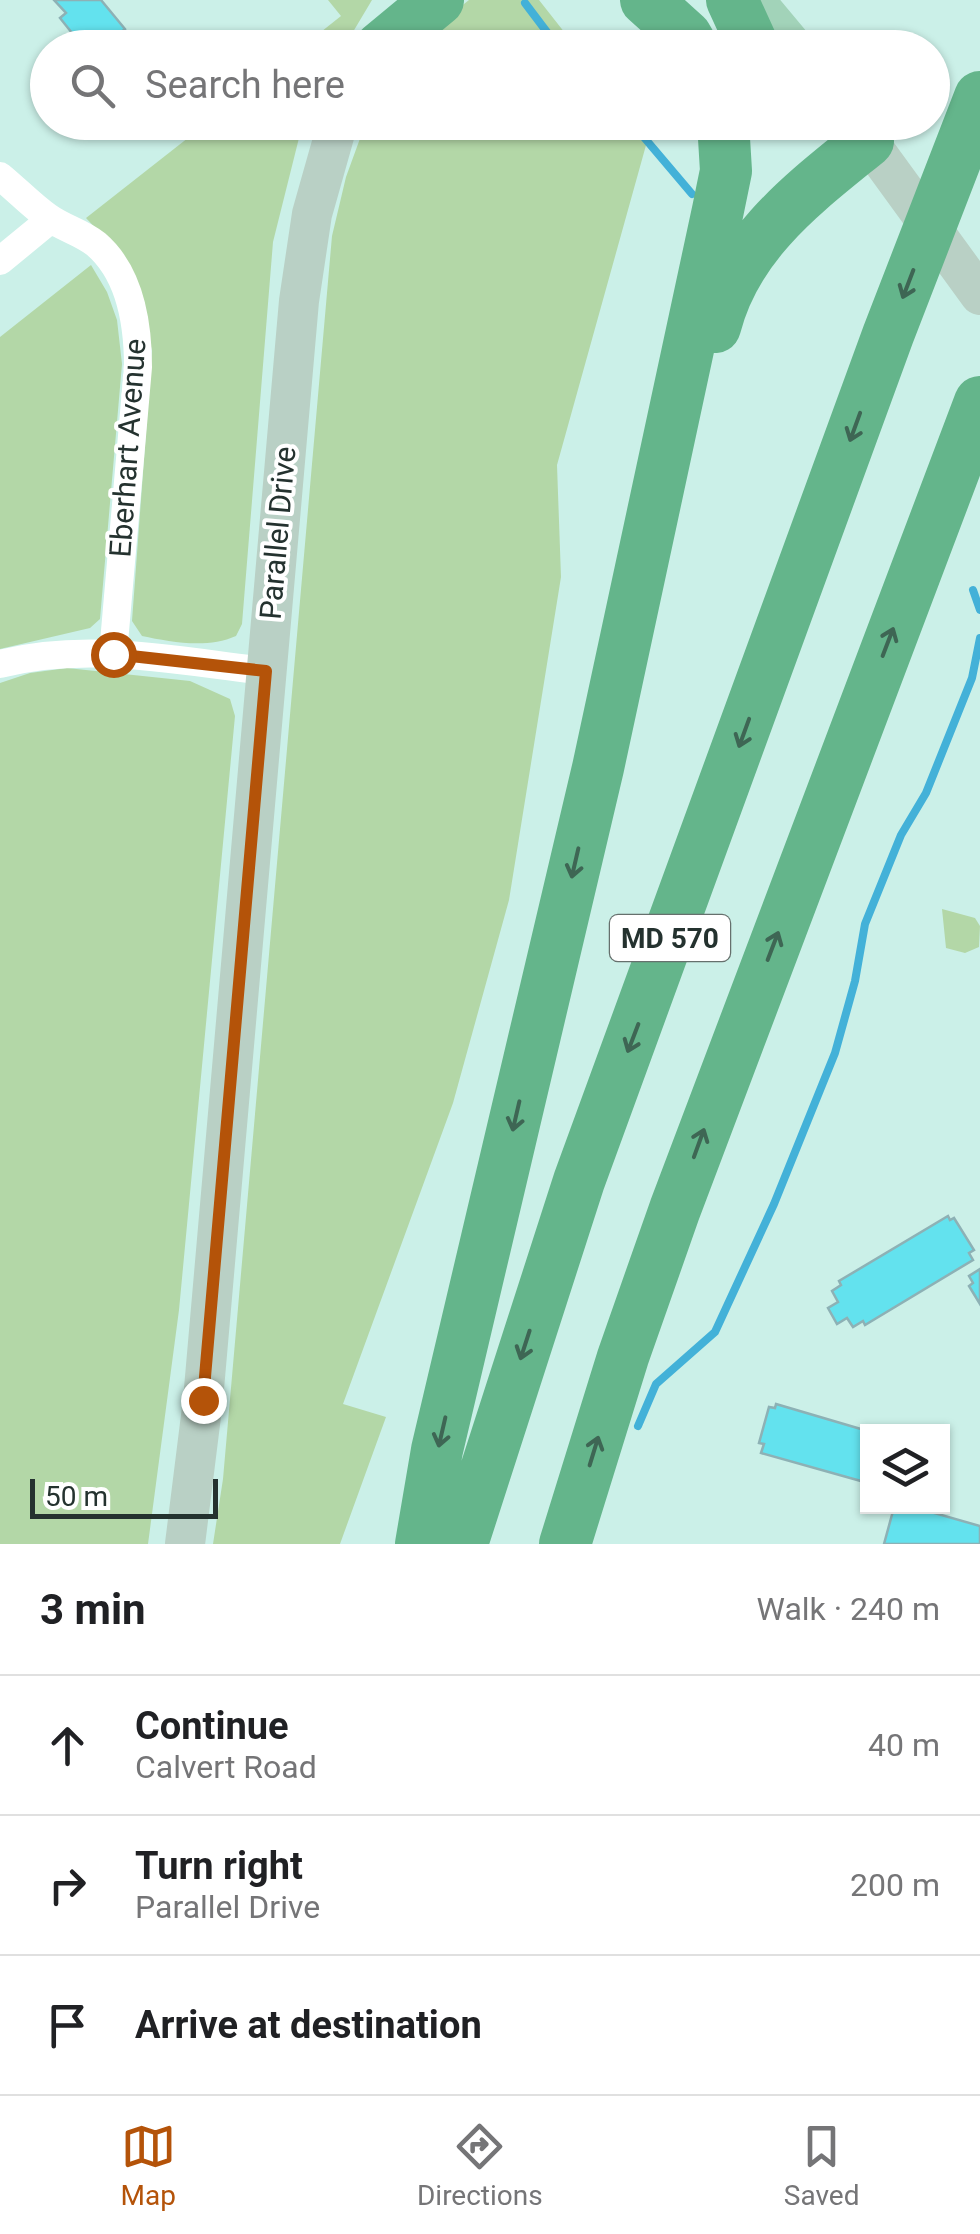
<!DOCTYPE html>
<meta charset="utf-8">
<style>
:root{--surface:#fff;--page:#f2f2f2;--text:#202124;--muted:#757577;--line:#e0e0e0;--accent:#b45309}
body{margin:0;font-family:Roboto,sans-serif;background:var(--page);color:var(--text)}
.controls{position:absolute;right:30px;bottom:30px;display:grid;overflow:hidden;border-radius:0px;box-shadow:0 2px 8px #0004}
.controls button{width:90px;height:90px;display:grid;place-items:center;padding:0;border:0;border-bottom:2px solid var(--line);background:var(--surface);color:var(--text);font:50px sans-serif}
.scale{position:absolute;left:30px;bottom:25px;width:188px;box-sizing:border-box;padding-left:10px;border:5px solid #24322f;border-top:0;font-size:28px;line-height:35px;white-space:nowrap;color:#24322f;-webkit-text-stroke:8px #fff;paint-order:stroke}
.stop{position:absolute;width:30px;height:30px;margin:-22px;border:8px solid #b45309;border-radius:50%;background:#fff}
.stop.end{background:#b45309;border-color:#fff;box-shadow:0 2px 10px #0008}
.list{margin:0;padding:0;list-style:none}
h2{display:flex;justify-content:space-between;align-items:center;height:130px;margin:0;padding:0 40px;font-size:42px}
h2 small{font-size:32px;font-weight:400;color:var(--muted)}
.list li{display:grid;grid-template-columns:65px 1fr auto;gap:30px;align-items:center;box-sizing:border-box;height:140px;padding:0 40px;border-top:2px solid var(--line)}
.list b{display:block;font-size:38px;white-space:nowrap}
.list p{margin:0;font-size:32px;white-space:nowrap;color:var(--muted)}
.list em{font-size:32px;font-style:normal;color:var(--muted)}
.icon{flex:none;width:55px;height:55px;fill:none;stroke:currentColor;stroke-width:2;stroke-linecap:round;stroke-linejoin:round}
.map{position:relative;flex:none;width:980px;height:1544px;overflow:hidden}
.search{position:absolute;background:var(--surface);box-shadow:0 2px 8px #0004;left:30px;right:30px;top:30px;height:110px;display:flex;align-items:center;gap:25px;box-sizing:border-box;padding:0 35px;border-radius:55px;color:var(--muted);font-size:38px}
.sheet{height:550px;background:var(--surface)}
nav{display:flex;justify-content:space-around;align-items:center;box-sizing:border-box;height:140px;border-top:2px solid var(--line);background:var(--surface);font-size:28px;color:var(--muted)}
nav a{display:grid;justify-items:center;gap:5px}
nav .on{color:var(--accent)}
.map>svg:first-child{display:block}
</style>
<div class="map">
<svg width="980" height="1544" viewBox="0 0 980 1544">
<rect width="100%" height="100%" fill="#cbf0e8"/>
<path fill="#b3d7a7" d="M328 0H372L344 47H302L341 16Z
M469 0H539L576 47 409 48Z
M366 122 636 123 648 138 557 465 561 577 509 900 453 1103 343 1404 386 1417 340 1544H213L223 1479 332 236 346 177Z
M207 123H306L300 134 273 242 242 624 236 636C207 649 171 642 142 636L132 621 152 351 139 293 115 249 86 218Z
M91 265 107 292 117 320 122 364 100 619 90 628 0 649V337Z
M67 668 190 681 230 699 235 716 179 1310 148 1544H0V683L30 673Z
M942 909 975 918 980 926 979 947 965 953 946 948Z"/>
<g fill="none" stroke-linecap="round" stroke-linejoin="round">
<path stroke="#43b1d8" stroke-width="8" d="M525 3 559 48
M631 122 692 194
M973 590 980 610
M638 1426 656 1384 715 1332 774 1204 835 1053 855 981 865 924 901 835 926 793 972 678 980 638"/>
</g>
<path fill="#63e2ee" stroke="#8db1b5" stroke-width="2.5" d="M54 0H101L125 29 119 34 130 48H84L60 18 66 13Z
M948 1216 950 1220 954 1218 974 1250 969 1253 973 1260 865 1325 863 1321 853 1327 847 1318 837 1324 828 1308 838 1302 832 1291 841 1285 839 1281Z
M980 1269V1304L969 1286 973 1283 969 1276Z
M776 1404 871 1432H868V1483L761 1453 764 1444 759 1443 769 1407 775 1408Z
M899 1506H910L980 1526V1544H884L893 1511 898 1512Z"/>
<g fill="none" stroke-linecap="round" stroke-linejoin="round">
<path stroke="#fff" stroke-width="28" d="M0 176C16 189 31 205 48 217 63 228 81 232 96 244 131 274 138 324 138 367L113 654
M0 261 51 219
M0 664C87 641 178 661 266 671"/>
<path stroke="#b9d0c5" stroke-width="40" d="M868 141 980 295
M185 1544 203 1400 299 301 312 214 338 122"/>
<path stroke="#a2d3b9" stroke-width="45" d="M751 0 791 48"/>
<path stroke="#64b58b" stroke-width="52" d="M646 0 686 36 693 48
M732 0 754 48
M380 48 438 0
M715 327C737 242 804 193 868 141
M421 1544 437 1450 598 768 718 210 726 171 723 122
M462 1544 579 1181 888 335 980 97
M565 1544 623 1357 675 1209 980 402"/>
</g>
<defs><path id="oneway-shaft" d="M-6 0H5M1.5-3L5.5 0L1.5 3" fill="none" stroke-width="1.6" stroke-linecap="round" stroke-linejoin="round" transform="scale(2.5)"/></defs>
<g stroke="#3e6654">
<use href="#oneway-shaft" transform="translate(908 284) rotate(111)"/>
<use href="#oneway-shaft" transform="translate(855 427) rotate(110)"/>
<use href="#oneway-shaft" transform="translate(888 642) rotate(-69)"/>
<use href="#oneway-shaft" transform="translate(744 733) rotate(110)"/>
<use href="#oneway-shaft" transform="translate(575 863) rotate(103)"/>
<use href="#oneway-shaft" transform="translate(773 946) rotate(-69)"/>
<use href="#oneway-shaft" transform="translate(633 1038) rotate(111)"/>
<use href="#oneway-shaft" transform="translate(516 1116) rotate(103)"/>
<use href="#oneway-shaft" transform="translate(699 1143) rotate(-70)"/>
<use href="#oneway-shaft" transform="translate(525 1345) rotate(108)"/>
<use href="#oneway-shaft" transform="translate(442 1432) rotate(103)"/>
<use href="#oneway-shaft" transform="translate(594 1451) rotate(-73)"/>
</g>
<g fill="none" stroke-linecap="round" stroke-linejoin="round">
<path stroke="#b45309" stroke-width="12" d="M113 654 266 671 203 1400"/>
</g>
<g text-anchor="middle" stroke-width="8" stroke-linejoin="round" paint-order="stroke">
<rect fill="#fff" stroke="#66706d" stroke-width="2.5" x="610" y="915" width="120" height="46" rx="8"/>
<g font-size="28" font-weight="bold" fill="#24322f">
<text x="670" y="948">MD 570</text>
</g>
<g font-size="30" fill="#24322f" stroke="#fff">
<text transform="translate(128 448) rotate(-86)" y="10">Eberhart Avenue</text>
<text transform="translate(278 533) rotate(-85)" y="10">Parallel Drive</text>
</g>
</g>
</svg>
<div class="controls">
<button><svg class="icon" aria-label="layers" viewBox="0 0 24 24"><path d="M12 4l9 5-9 5-9-5zM3 14l9 5 9-5"/></svg></button>
</div>
<div class="scale">50 m</div>
<div class="stop" style="left:113px;top:654px"></div>
<div class="stop end" style="left:203px;top:1400px"></div>
<div class="search"><svg class="icon" aria-label="search" viewBox="0 0 24 24"><circle cx="10" cy="10" r="6"/><path d="M15 15l6 6"/></svg>Search here</div>
</div>
<section class="sheet">
<h2>3 min<small>Walk · 240 m</small></h2>
<ul class="list">
<li><svg class="icon" aria-label="ahead" viewBox="0 0 24 24"><path d="M12 20V5M6 11l6-6 6 6"/></svg><div><b>Continue</b><p>Calvert Road</p></div><em>40 m</em></li>
<li><svg class="icon" aria-label="right" viewBox="0 0 24 24"><path d="M7 20v-9h11M14 6l5 5-5 5"/></svg><div><b>Turn right</b><p>Parallel Drive</p></div><em>200 m</em></li>
<li><svg class="icon" aria-label="arrive" viewBox="0 0 24 24"><path d="M6 21V4h12l-3 4 3 4H6"/></svg><div><b>Arrive at destination</b></div></li>
</ul>
</section>
<nav>
<a class="on"><svg class="icon" aria-label="map" viewBox="0 0 24 24"><path d="M3 6l6-2 6 2 6-2v14l-6 2-6-2-6 2zM9 4v14M15 6v14"/></svg>Map</a>
<a><svg class="icon" aria-label="directions" viewBox="0 0 24 24"><path d="M12 3l9 9-9 9-9-9zM9 14v-3h6M13 9l2 2-2 2"/></svg>Directions</a>
<a><svg class="icon" aria-label="saved" viewBox="0 0 24 24"><path d="M7 4h10v16l-5-4-5 4z"/></svg>Saved</a>
</nav>
